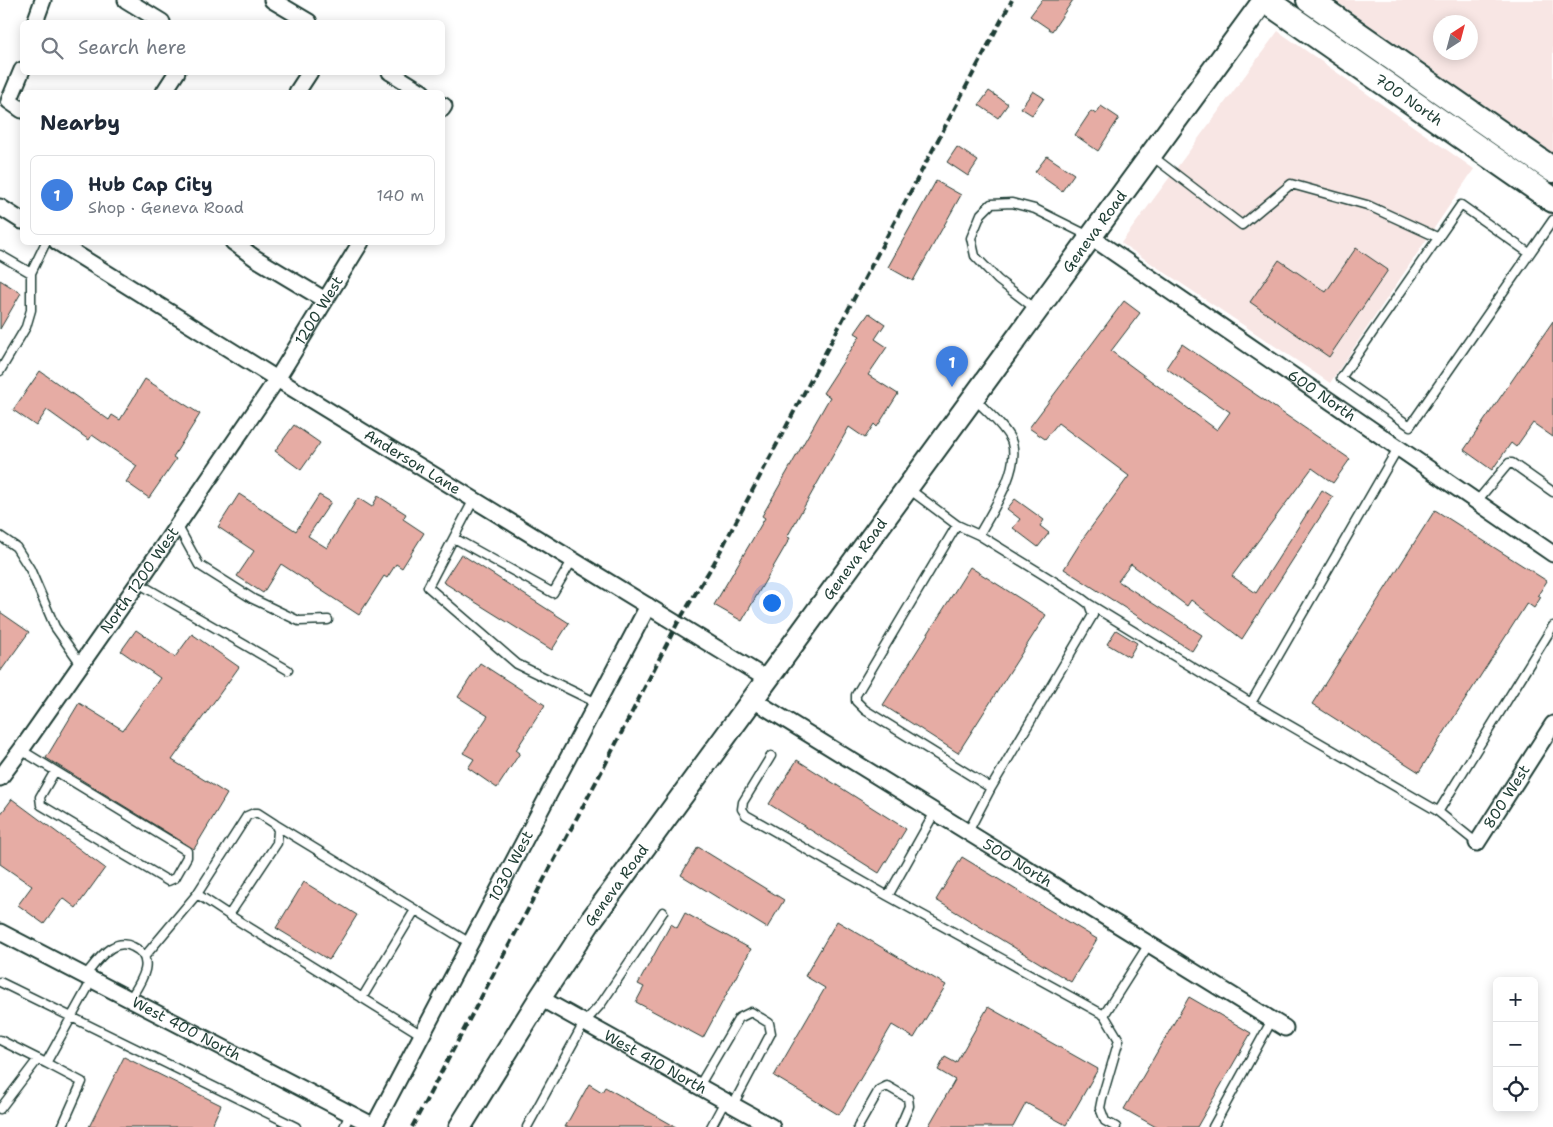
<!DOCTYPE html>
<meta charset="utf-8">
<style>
:root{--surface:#fff;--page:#f6f6f7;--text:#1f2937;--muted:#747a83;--line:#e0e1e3;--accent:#1f3d34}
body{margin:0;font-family:"Shantell Sans",sans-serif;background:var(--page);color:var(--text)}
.controls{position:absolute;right:15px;bottom:15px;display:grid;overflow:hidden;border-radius:8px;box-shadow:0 2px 12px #0003}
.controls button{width:45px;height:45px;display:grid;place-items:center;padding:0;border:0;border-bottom:1px solid var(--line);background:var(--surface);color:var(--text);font:25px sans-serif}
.compass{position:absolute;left:1433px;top:15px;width:45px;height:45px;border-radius:50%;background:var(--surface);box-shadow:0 2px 12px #0003;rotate:36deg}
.you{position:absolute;left:771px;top:602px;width:18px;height:18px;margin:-12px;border:4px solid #fff;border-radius:50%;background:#1a73e8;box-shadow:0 0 0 8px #1a73e833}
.badge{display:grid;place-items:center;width:32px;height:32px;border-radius:50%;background:var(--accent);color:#fff;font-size:16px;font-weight:700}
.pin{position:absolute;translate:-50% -41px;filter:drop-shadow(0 1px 2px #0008)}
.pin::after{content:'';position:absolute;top:26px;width:18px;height:15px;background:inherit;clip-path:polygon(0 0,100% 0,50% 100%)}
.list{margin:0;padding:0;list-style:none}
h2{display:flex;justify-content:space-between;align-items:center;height:65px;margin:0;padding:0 20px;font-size:21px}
h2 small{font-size:16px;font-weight:400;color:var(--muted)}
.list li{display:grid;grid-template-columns:32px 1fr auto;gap:15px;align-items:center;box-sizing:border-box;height:80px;margin:0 10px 10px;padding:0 10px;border:1px solid var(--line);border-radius:8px}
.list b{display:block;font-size:19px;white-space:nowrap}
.list p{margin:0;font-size:16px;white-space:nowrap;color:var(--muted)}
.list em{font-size:16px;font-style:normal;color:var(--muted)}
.icon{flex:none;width:28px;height:28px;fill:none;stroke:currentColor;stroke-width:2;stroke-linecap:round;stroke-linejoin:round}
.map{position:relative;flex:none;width:1553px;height:1127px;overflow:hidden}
.search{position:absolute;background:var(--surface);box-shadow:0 2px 12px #0003;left:20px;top:20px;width:425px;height:55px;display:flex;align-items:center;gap:12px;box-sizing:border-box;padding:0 18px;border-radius:8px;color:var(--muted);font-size:19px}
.panel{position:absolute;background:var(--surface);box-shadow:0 2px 12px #0003;left:20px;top:90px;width:425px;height:155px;border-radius:8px}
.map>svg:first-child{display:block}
</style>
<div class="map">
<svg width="1553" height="1127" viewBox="0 0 1553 1127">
<rect width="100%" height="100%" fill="#fff"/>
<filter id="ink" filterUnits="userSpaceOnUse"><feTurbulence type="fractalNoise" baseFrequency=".02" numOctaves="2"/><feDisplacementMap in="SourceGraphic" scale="10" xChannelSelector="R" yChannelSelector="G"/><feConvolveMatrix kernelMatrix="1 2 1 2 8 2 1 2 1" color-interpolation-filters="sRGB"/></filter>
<g filter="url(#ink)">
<path fill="#f8e6e4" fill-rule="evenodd" d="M1334 0H1553V153ZM1440 22H1470V52H1440Z
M1278 31 1474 169 1330 383 1121 243Z"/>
<path fill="#e6aca4" stroke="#1f3d34" d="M1042 0H1073L1052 31 1030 16Z
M989 91 1008 104 998 118 979 105Z
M1033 91 1044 98 1032 115 1021 108Z
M1101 106 1119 118 1098 151 1075 135 1091 111 1096 114Z
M957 147 978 161 968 176 947 162Z
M1047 156 1074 174 1062 191 1035 172Z
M936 181 961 195 913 281 888 267Z
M1356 248 1388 270 1329 357 1250 302 1279 260 1326 292Z
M0 280 21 293 0 329Z
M1124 301 1140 313 1111 351 1217 430 1230 412 1166 368 1182 344 1350 459 1333 483 1312 468 1232 576 1256 593 1322 490 1333 497 1242 639 1191 600 1187 606 1131 564 1118 581 1202 635 1192 651 1064 569 1084 537 1129 476 1058 423 1045 439 1029 428Z
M869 313 885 324 875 339 887 347 868 375 898 394 877 427 874 424 865 438 849 427 787 537 790 538 742 621 714 605 765 518 762 516 830 397 823 393 860 336 855 333Z
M1553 321V437L1533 423 1516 447 1511 443 1492 470 1464 450Z
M40 371 109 420 112 415 120 420 145 379 200 414 173 457 176 459 149 498 126 482 137 466 92 435 89 440 47 410 36 426 13 410Z
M294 425 320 443 301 470 275 451Z
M239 494 296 531 319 495 331 502 308 536 327 548 358 498 372 507 378 496 406 514 403 519 424 533 402 568 396 564 387 578 384 576 359 615 281 564 263 593 237 576 254 551 218 527Z
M1015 499 1044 520 1040 526 1049 533 1038 547 1013 528 1020 519 1007 509Z
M1435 510 1547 581 1538 595 1541 597 1534 608 1527 603 1419 772 1312 704Z
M461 554 569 623 552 650 443 582Z
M970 567 1046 615 958 753 883 705Z
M0 612 29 632 0 672Z
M136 630 175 657 192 634 239 667 172 760 227 794 194 849 46 758 79 703 123 730 160 678 121 651Z
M1116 630 1137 643 1129 657 1107 644Z
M480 663 545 705 516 750 520 753 497 788 468 768 474 759 463 753 488 716 458 697Z
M797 760 906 829 879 873 769 804Z
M12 799 105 868 76 908 63 898 44 924 18 905 32 886 0 864V815Z
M698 847 784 900 767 928 681 875Z
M962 857 1097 939 1071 982 936 900Z
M304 882 357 915 329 960 276 928Z
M685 913 751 949 703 1038 636 1002 644 987 638 984 671 924 677 928Z
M837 921 946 985 914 1038 892 1025 839 1115 774 1076 825 988 805 976Z
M1189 997 1251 1033 1197 1127H1156L1124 1109Z
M988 1007 1098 1069 1066 1125 1026 1103 1013 1127H928L955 1080 938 1070 945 1057 956 1063Z
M124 1057 221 1105 211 1127H89Z
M589 1084 602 1092 605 1087 676 1127H565Z"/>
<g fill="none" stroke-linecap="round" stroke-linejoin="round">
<g stroke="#1f3d34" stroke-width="11">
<path id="lane" d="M1152 156 1242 225 1291 184 1367 205 1439 238
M1529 253 1461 205 1341 378 1410 426 1553 220
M0 255 31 273
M1037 310 998 280 975 256 971 238 981 214 991 204 1012 203 1035 209 1089 236
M0 371 26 327 31 310V273L46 242
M1398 448 1251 703 1436 810 1440 809 1553 626
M909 489 957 525
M474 499 428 587 517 664 597 703
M1477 501 1509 463H1512L1553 492
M177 525 199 565 253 599 299 621 328 620
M979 535 1081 598 1089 604 1093 615 991 788
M0 536 16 547 30 569 55 627 81 664
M454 538 553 593 573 559
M138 583 288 670
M1089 604 1251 703
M21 750 187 851V857L175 878 168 881 41 805 40 797 55 771
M771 756 743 802 742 809 746 815 888 896
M1436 810 1477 843
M935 812 888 896 1104 1015 1149 944
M276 825 470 943
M968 832 991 788 865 710 856 701V695L957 525 979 535C992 511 1020 470 1012 443 1008 429 985 410 975 399
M229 915 422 1035
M145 956 197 894 247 816 254 813H258L275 824 278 830 277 843 229 915 197 894
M85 976C93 966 100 955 111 948 119 943 126 943 133 947 158 959 140 983 130 999
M0 982 296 1127
M362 998 415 910
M1104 1015 1119 1040 1102 1098 1100 1108 1105 1121 1116 1127
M0 1040 46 1063 92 980
M46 1063 82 1082 62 1127
M699 1086 739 1018 751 1012 769 1023 771 1033 733 1105
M0 1109 38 1059
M344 1127 350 1114
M527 1127 584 1023 601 1004 663 912
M711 1127 725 1101
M858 1127 879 1090 887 1086 908 1098 909 1106 900 1127
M1213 1127 1272 1020"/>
</g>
<g stroke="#1f3d34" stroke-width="19">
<g id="street">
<path d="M126 0 162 22"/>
<path d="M272 0 309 22"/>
<path d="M35 22 43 0"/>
<path d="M22 70 9 101 22 110"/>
<path d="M390 72 422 92"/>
<path d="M164 92 177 72"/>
<path d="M297 92 310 72"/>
<path d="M442 105 444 106 442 109"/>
<path d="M0 207 22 221"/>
<path id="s1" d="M1091 237 1553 554"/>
<path id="s2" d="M57 242 277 379 767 679"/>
<path d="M233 242 255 258 325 300"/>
<path id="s3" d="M752 699 1285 1028"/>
<path id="s4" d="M0 778 21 750 138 583 277 379 361 242"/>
<path id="s5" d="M1477 843 1553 724"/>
<path id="s6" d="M0 932 374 1126 648 606"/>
<path id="s7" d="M540 998 772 1127"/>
</g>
</g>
<g stroke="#1f3d34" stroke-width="25">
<g id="secondary">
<path id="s8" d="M460 1127 540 998 592 919 1264 0"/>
</g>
</g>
<g stroke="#1f3d34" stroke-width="28">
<g id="primary">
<path id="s9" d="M1265 0 1553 200"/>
<path d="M1309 0 1553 170"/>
</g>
</g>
<use href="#lane" stroke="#fff" stroke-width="8"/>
<use href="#street" stroke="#fff" stroke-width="15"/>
<use href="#secondary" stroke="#fff" stroke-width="21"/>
<use href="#primary" stroke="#fff" stroke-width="24"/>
<path stroke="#1f3d34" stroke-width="4" stroke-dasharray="8 4" stroke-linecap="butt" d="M412 1127 605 765 677 624 714 563 1012 0"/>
</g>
</g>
<g text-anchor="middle" stroke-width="5" stroke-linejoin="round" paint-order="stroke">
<g font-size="15" fill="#1f3d34" stroke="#fff">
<text dy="5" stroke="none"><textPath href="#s9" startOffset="175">700 North</textPath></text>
<text dy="5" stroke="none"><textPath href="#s8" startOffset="1098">Geneva Road</textPath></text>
<text dy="5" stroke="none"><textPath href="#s4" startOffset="566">1200 West</textPath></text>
<text dy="5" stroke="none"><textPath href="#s1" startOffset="280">600 North</textPath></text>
<text dy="5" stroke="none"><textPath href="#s2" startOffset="418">Anderson Lane</textPath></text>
<text dy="5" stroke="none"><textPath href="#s8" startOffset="692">Geneva Road</textPath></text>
<text dy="5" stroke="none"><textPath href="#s4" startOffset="242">North 1200 West</textPath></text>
<text dy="5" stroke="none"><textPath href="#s5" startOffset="55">800 West</textPath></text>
<text dy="5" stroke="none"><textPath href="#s3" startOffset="312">500 North</textPath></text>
<text dy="5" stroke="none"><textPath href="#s6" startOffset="715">1030 West</textPath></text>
<text dy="5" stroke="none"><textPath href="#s8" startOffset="288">Geneva Road</textPath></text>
<text dy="5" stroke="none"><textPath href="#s6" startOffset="210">West 400 North</textPath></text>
<text dy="5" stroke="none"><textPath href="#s7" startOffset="132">West 410 North</textPath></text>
</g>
</g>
</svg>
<div class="controls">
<button>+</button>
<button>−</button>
<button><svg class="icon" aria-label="locate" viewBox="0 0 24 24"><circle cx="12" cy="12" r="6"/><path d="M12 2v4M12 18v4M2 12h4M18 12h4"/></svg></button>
</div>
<svg class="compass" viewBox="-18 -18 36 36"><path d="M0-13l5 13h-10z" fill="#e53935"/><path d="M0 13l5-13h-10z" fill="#747a83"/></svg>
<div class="you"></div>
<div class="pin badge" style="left:952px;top:387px;background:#3f7fe0">1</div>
<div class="search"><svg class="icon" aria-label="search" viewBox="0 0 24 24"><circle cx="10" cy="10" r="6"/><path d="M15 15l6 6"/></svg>Search here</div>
<section class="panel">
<h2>Nearby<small></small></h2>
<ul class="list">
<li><span class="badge" style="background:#3f7fe0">1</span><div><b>Hub Cap City</b><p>Shop · Geneva Road</p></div><em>140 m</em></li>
</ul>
</section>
</div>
